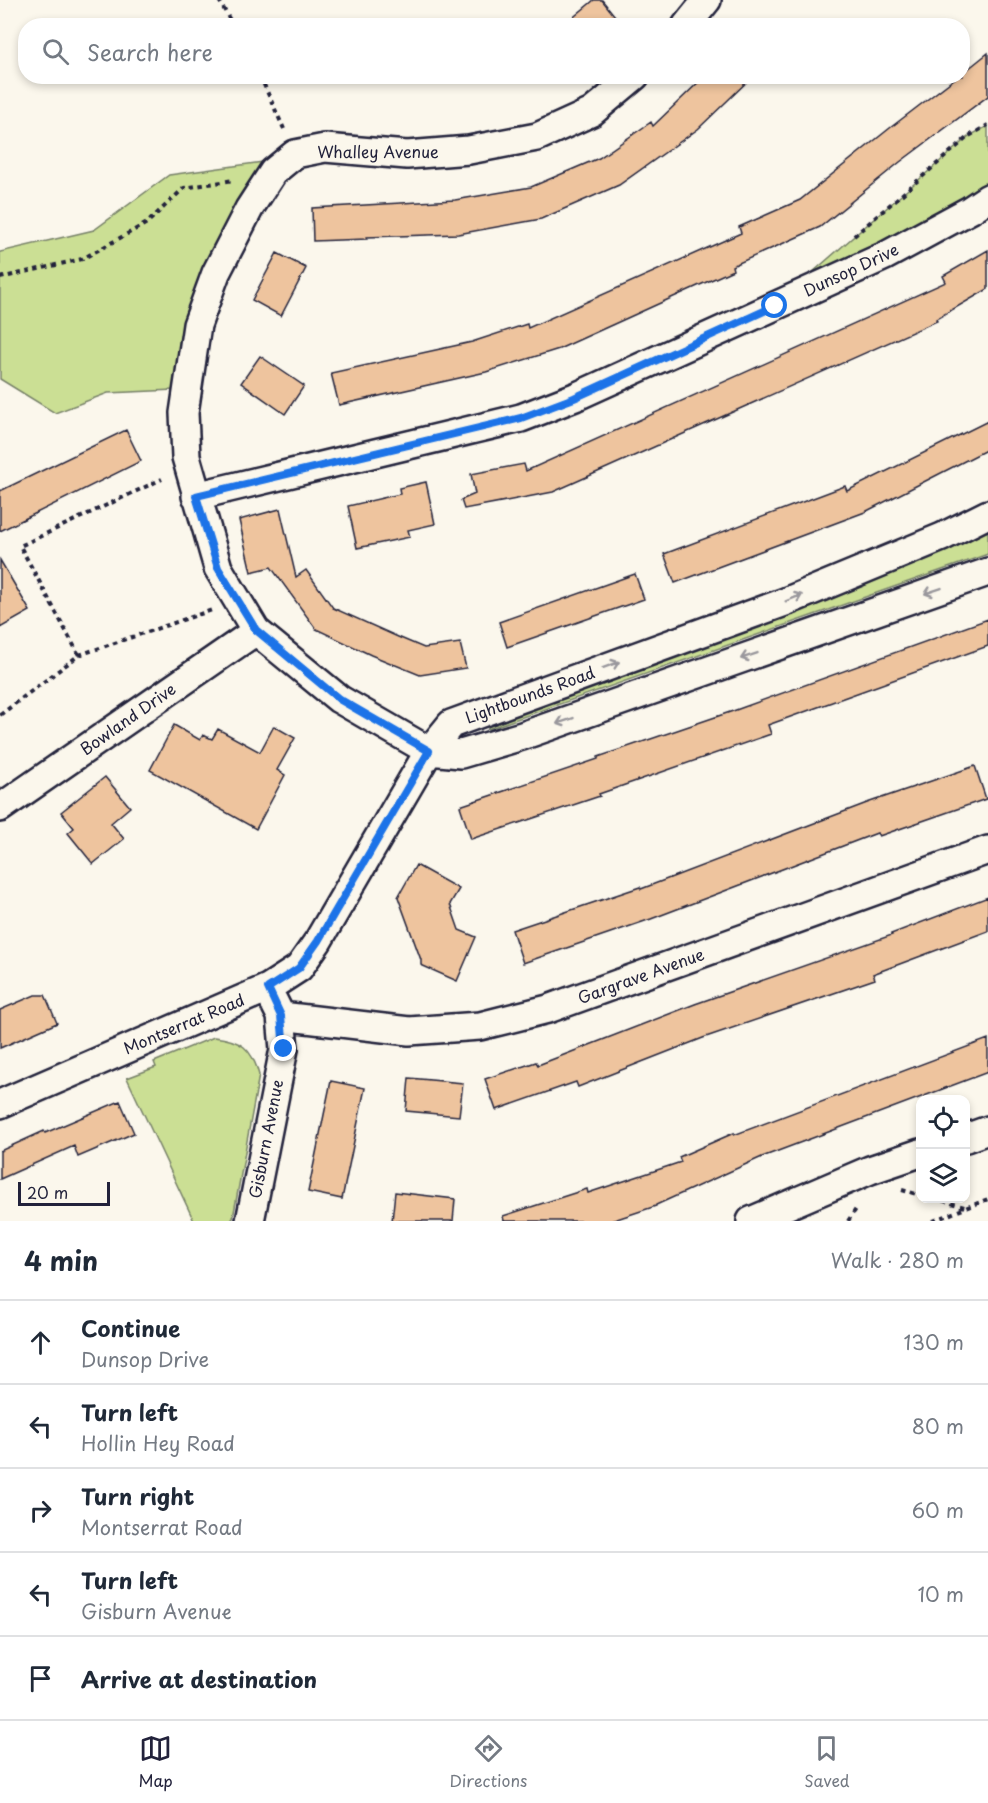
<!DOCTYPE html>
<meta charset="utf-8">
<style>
:root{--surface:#fff;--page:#f6f6f7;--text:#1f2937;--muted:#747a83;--line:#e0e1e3;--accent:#22223b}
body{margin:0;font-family:"Playpen Sans",sans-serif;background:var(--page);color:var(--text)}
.controls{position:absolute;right:18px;bottom:18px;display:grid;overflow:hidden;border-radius:12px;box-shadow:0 3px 9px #0003}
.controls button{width:54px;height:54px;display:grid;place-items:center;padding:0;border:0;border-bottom:2px solid var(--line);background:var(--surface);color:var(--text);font:30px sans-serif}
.scale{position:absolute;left:18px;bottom:15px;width:92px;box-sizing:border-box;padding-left:6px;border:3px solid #22223b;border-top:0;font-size:16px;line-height:21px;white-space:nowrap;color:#22223b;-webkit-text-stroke:4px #fbf7ec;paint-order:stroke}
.stop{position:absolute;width:18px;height:18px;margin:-14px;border:4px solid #1a73e8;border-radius:50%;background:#fff}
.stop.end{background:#1a73e8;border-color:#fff;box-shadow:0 2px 6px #0008}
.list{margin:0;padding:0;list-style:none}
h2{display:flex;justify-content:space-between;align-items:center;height:78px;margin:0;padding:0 24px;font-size:26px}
h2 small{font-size:20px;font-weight:400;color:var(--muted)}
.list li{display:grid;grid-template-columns:39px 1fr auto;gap:18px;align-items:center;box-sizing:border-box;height:84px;padding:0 24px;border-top:2px solid var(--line)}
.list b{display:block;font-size:22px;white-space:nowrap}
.list p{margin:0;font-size:20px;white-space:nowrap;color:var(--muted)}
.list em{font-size:20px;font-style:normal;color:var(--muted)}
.icon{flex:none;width:33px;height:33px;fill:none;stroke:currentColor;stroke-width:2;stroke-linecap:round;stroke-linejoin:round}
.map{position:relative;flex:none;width:988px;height:1221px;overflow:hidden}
.search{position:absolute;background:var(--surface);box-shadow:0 3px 9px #0003;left:18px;right:18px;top:18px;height:66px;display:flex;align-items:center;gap:15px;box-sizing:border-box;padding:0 21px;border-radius:24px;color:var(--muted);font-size:22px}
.sheet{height:498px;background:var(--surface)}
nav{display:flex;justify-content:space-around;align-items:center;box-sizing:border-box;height:84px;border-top:2px solid var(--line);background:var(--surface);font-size:16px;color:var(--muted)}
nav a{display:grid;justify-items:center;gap:3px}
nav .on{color:var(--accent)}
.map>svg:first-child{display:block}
</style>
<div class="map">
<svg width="988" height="1221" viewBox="0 0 988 1221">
<rect width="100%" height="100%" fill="#fbf7ec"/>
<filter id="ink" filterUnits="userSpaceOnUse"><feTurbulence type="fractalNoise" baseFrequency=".0167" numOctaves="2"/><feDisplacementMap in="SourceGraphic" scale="12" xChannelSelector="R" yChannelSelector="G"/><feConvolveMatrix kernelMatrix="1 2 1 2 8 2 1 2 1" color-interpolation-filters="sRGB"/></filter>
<g filter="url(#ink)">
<path fill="#cbdf94" stroke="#768068" stroke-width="1.5" d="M988 126V197L790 292 969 136Z
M263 162C237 206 205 256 190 305 182 333 178 361 174 390L108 393 55 413 0 379V252L94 230 169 175Z
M988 524V554L488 729 487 720Z
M214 1037C241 1040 252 1048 259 1075L233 1218 231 1221H194L127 1078 156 1067 154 1062Z"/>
<path fill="#eec49e" stroke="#22223b" stroke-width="1.5" d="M594 0H602L623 26H563Z
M988 53V96L900 162 820 227 732 266 733 270 559 349 486 372 339 405 331 373 472 342 527 324 528 328 741 233 739 227 800 200 890 128 958 76H963V73Z
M705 76H753L698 129 619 185 541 219 458 234 367 237V239L313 241 312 208 455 200 531 187 599 158 651 122 653 126Z
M988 250V289L936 319 937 321 553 492 464 509 461 500 475 494 471 474 524 464 526 471 946 282 943 276Z
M277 253 306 268 281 316 252 300Z
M260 356 304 386 285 414 241 383Z
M988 421V449L865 512 675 583 664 554 845 486 847 491Z
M126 430 141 461 0 531V491Z
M426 482 435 524 408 530 410 537 357 548 348 506 400 494 399 488Z
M280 509 296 577 306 570 333 608 398 637 424 648 460 643 466 668 420 675 371 655 316 629 271 567 251 572 239 520Z
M0 560 30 611 0 628Z
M635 574 644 599 507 647 499 622Z
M988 619V646L768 725 771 734 599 794 600 796 471 839 460 806 598 759V757L733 711Z
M174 725 200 740 203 735 212 739 218 729 260 752 274 726 295 738 277 770 285 775 256 829 150 770Z
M975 766 986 799 879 836 877 833 651 919 523 963 512 930 640 887 641 889 867 803Z
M105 777 130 807 111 823 124 839 93 864 68 833 74 828 61 812Z
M416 865 459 889 450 904 459 930 476 937 457 981 421 965V960L398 897Z
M988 897V931L873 974 875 979 703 1038 578 1087 576 1082 496 1110 485 1079 536 1062 538 1065 695 1004 892 935 891 934Z
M35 995H45L57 1023 0 1048V1010Z
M988 1039V1072L762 1157 656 1205V1206L611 1221H504L503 1216 587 1189 588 1193 681 1162 679 1157 734 1133V1135Z
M409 1078 463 1083 459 1116 406 1111Z
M331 1081 365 1088 342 1199 308 1192Z
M120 1101 134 1133 78 1157 74 1146 0 1179V1151L44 1131 45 1133Z
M395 1192 455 1199 453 1221H392Z"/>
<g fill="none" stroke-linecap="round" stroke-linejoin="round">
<g stroke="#22223b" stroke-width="32">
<path id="street" d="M686 26 707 0
M635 76 592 112 537 137 469 150 407 155 325 148 295 154 273 172 249 209 216 273 197 325 184 413 186 457 218 568 256 631 339 699 429 751 461 754 522 736 988 572
M196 496 521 418 575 397 885 256 970 210 988 198
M0 808 256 631
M281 1016 409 1031 480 1026 548 1009 988 850
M0 1104 268 988 299 968 318 941 429 751 451 724 785 602 942 537 988 514
M966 1138 988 1130
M250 1221 284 1049 281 1016 273 1000
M751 1221 870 1170 920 1153"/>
</g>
<path stroke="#22223b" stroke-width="4" stroke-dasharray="4.5 4.5" stroke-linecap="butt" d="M219 0 233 26
M260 76 284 129
M854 236 969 136 988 125
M0 278 82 259 147 223 184 188 234 180
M79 655 20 546 162 479
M0 715 79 655 212 610
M902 1190 920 1195
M934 1198 968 1208
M848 1221 856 1209
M933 1221 988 1199"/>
<use href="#street" stroke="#fbf7ec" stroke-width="27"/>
</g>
<defs><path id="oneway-shaft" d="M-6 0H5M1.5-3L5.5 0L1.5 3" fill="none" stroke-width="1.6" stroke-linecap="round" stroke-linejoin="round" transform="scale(1.5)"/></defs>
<g stroke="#99979c">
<use href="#oneway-shaft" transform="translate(933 591) rotate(161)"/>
<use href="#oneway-shaft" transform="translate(794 598) rotate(-22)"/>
<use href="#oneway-shaft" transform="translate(749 656) rotate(161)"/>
<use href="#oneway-shaft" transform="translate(611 665) rotate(-20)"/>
<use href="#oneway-shaft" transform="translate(565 721) rotate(161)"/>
</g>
</g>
<g fill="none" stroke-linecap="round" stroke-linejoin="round" filter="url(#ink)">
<path stroke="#1a73e8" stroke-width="8" d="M284 1049 281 1016 268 988 299 968 318 941 429 751 339 699 256 630 218 568 196 496 521 418 574 398 775 306"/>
</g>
<g text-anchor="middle" stroke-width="4.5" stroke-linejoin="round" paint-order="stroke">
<g font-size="16" fill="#22223b" stroke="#fbf7ec">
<text x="378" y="158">Whalley Avenue</text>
<text transform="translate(851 270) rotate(-25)" y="6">Dunsop Drive</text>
<text transform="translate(530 695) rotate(-20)" y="6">Lightbounds Road</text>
<text transform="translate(128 719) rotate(-35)" y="6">Bowland Drive</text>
<text transform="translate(641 976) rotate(-20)" y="6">Gargrave Avenue</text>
<text transform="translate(184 1024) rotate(-23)" y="6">Montserrat Road</text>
<text transform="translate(266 1139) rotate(-79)" y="6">Gisburn Avenue</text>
</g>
</g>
</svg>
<div class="controls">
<button><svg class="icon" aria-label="locate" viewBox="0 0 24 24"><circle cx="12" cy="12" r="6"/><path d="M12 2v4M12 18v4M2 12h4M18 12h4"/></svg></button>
<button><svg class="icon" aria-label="layers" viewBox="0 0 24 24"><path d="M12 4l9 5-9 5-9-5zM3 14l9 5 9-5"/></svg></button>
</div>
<div class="scale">20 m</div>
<div class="stop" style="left:775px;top:306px"></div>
<div class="stop end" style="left:284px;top:1049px"></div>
<div class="search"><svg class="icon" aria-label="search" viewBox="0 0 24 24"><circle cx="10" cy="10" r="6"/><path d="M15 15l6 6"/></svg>Search here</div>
</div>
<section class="sheet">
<h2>4 min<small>Walk · 280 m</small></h2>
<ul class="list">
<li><svg class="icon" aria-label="ahead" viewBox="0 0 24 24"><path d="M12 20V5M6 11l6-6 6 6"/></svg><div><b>Continue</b><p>Dunsop Drive</p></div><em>130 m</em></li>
<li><svg class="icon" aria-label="left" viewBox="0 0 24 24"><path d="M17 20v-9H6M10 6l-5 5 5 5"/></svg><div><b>Turn left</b><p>Hollin Hey Road</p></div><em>80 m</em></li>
<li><svg class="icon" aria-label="right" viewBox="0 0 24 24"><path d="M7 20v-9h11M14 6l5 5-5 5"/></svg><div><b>Turn right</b><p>Montserrat Road</p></div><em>60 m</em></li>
<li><svg class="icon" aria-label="left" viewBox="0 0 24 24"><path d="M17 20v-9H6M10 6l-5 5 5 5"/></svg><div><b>Turn left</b><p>Gisburn Avenue</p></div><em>10 m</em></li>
<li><svg class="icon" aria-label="arrive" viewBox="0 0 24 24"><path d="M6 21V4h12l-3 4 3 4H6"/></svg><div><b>Arrive at destination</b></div></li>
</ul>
</section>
<nav>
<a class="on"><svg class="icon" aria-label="map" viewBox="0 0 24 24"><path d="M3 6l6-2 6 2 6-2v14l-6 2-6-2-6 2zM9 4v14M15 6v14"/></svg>Map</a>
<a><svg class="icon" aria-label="directions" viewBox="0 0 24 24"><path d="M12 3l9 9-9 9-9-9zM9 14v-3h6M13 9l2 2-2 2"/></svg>Directions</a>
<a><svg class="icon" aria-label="saved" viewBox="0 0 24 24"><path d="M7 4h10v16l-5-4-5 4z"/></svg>Saved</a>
</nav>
